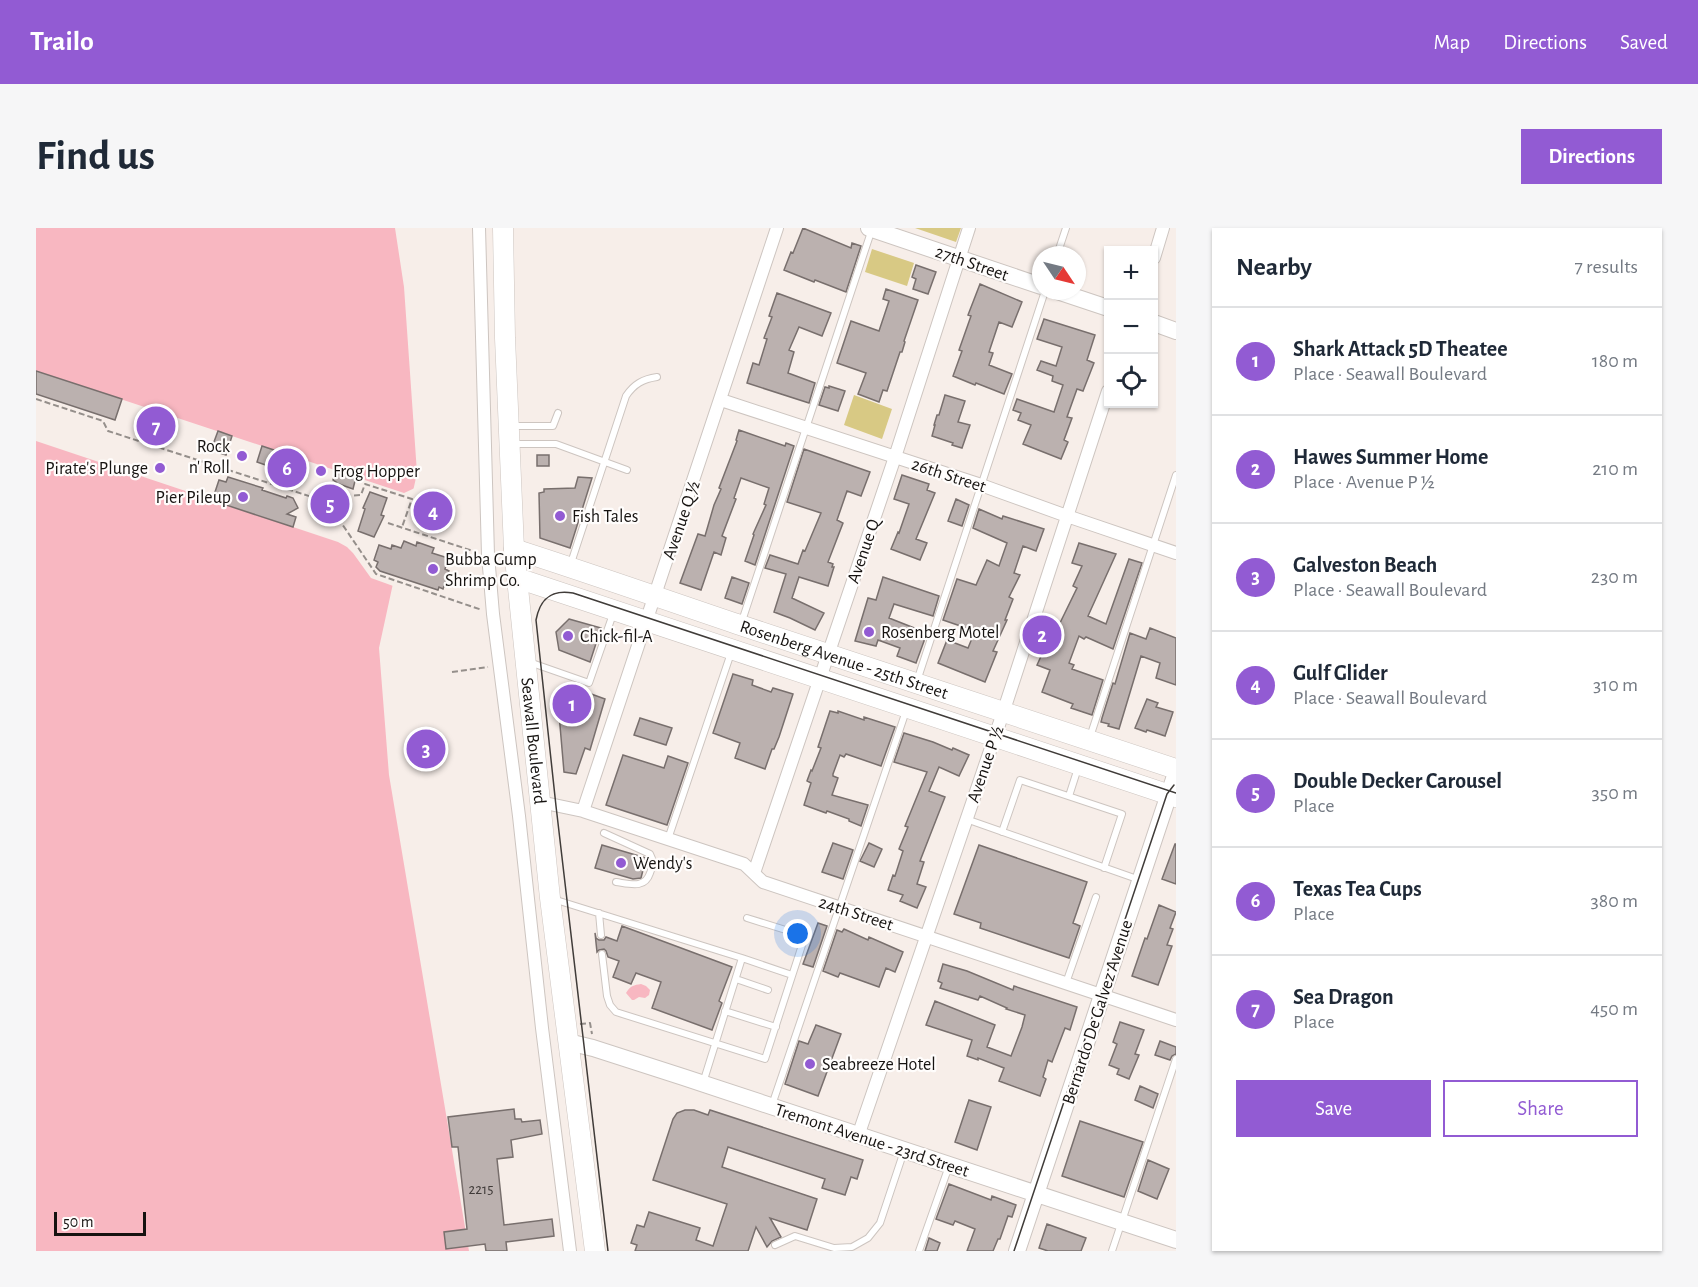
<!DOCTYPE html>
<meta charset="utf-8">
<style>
:root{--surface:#fff;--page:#f6f6f7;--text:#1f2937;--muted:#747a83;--line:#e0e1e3;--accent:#925bd3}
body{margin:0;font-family:"Alegreya Sans",sans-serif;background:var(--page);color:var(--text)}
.controls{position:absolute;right:18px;top:18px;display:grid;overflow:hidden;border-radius:0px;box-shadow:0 2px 4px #0004}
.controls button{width:54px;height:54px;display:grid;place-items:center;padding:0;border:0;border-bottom:2px solid var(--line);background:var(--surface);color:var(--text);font:30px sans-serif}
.compass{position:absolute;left:996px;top:18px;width:54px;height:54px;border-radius:50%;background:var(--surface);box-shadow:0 2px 4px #0004;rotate:125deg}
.scale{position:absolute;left:18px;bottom:15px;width:92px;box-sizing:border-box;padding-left:6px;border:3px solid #161311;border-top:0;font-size:16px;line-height:21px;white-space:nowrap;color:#161311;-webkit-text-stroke:4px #fffdfc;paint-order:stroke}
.you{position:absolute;left:762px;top:706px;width:21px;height:21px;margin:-15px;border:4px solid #fff;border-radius:50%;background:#1a73e8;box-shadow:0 0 0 9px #1a73e833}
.badge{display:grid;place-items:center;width:39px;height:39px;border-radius:50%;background:var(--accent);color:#fff;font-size:20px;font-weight:700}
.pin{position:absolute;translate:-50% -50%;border:3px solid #fff;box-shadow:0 2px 6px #0006}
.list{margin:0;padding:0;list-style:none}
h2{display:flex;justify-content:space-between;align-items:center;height:78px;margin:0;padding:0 24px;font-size:26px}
h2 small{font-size:20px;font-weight:400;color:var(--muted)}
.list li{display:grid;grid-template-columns:39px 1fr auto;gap:18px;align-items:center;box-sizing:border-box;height:108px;padding:0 24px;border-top:2px solid var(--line)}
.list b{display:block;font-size:22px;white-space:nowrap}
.list p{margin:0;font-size:20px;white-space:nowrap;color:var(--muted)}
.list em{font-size:20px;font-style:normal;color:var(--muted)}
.actions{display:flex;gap:12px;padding:18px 24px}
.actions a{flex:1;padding:14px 0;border:2px solid var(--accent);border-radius:0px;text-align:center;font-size:21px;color:var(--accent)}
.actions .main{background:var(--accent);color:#fff}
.icon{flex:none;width:33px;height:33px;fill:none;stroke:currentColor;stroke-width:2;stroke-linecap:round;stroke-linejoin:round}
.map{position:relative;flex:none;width:1140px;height:1023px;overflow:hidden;border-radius:0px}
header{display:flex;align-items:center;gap:36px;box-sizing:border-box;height:84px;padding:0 30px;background:var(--accent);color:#fff}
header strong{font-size:28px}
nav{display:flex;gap:33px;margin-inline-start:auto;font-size:21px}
.intro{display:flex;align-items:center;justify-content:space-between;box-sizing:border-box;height:144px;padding:0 36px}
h1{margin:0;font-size:42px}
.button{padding:15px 27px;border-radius:0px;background:var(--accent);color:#fff;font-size:21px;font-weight:700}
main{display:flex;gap:36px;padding:0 36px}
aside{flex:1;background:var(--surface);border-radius:0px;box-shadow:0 2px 4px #0004}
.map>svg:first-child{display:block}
</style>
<header>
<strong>Trailo</strong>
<nav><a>Map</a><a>Directions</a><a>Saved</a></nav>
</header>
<div class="intro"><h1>Find us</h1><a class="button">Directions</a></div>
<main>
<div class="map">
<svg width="1140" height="1023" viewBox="0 0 1140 1023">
<rect width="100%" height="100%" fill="#f7eee9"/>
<path fill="#d8c984" d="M879 0H925L920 14Z
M836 21 878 35 871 58 829 44Z
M818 167 856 181 846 211 808 197Z"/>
<path fill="#f8b7c1" d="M0 0H359L368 59 381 245 343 420 353 547 433 1023H0Z
M605 756 610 758 614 762 613 767 609 770 603 769 598 772H596L590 765C594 758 598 757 605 756Z"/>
<path fill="#f7eee9" d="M0 143 368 265 381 259 360 359 335 350 317 325 311 319 302 314 0 213Z"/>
<path fill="#bbb1af" stroke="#786f6d" stroke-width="1.5" d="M767 0 815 20 816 15 825 18 810 64 779 52 778 54 748 42 755 24 757 25Z
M880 37 900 44 892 66 877 61 880 51 876 49Z
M944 56 986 74 976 99 963 94 953 124 957 125 953 137 976 146 968 166 940 155 939 157 917 148 926 123 923 122 935 88 932 87Z
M850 61 882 72 868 113 869 114 866 124H864L851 163 847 162 843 174 822 166 830 145 801 135 815 93 843 103 853 73 847 71Z
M741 65 795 85 786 108 763 99 753 122 758 124 752 145 779 155 773 175 711 155 717 135 723 137 731 111 728 110 736 89 733 88Z
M1008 91 1059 107 1051 132 1058 135 1047 163 1041 161 1031 189 1036 190 1028 212 1032 214 1025 231 987 216 995 197 982 192 985 185 977 182 981 171 1018 184 1027 157 1016 153 1017 148 1001 142 1005 133 1020 138 1026 119 1001 111Z
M0 143 86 171 79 192 0 166Z
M793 158 809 163 802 183 783 177 789 159 793 160Z
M909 167 929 173 922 194 934 197 926 220 916 217 917 215 896 208 899 197H898L901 187H903Z
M703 202 749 218 750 215 758 218 719 337 709 333 718 307 717 306 730 277 728 276 733 260 705 250 698 270 700 271 686 308 690 310 685 327 678 324 665 362 644 355 662 306 669 308 678 277 685 261 683 260 701 213 700 212Z
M182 203 196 208 190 227 175 222Z
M226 218 247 225 241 241 221 234Z
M768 221 834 244 825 268 811 263 801 292 807 295 792 334 797 336 796 339H798L792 358 763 349 756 370 788 385 779 402 754 390 738 384 750 346 729 340 734 327 762 336 767 322 769 323 785 285 751 274Z
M501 227H513V238H501Z
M300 243 320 249 317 261 300 255V254L297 252Z
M866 247 893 256 891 262 899 265 880 311 891 315 884 332 855 321 862 304 863 305 873 276 858 271Z
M192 249 227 260 226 262 250 270 251 268 257 270 262 280 251 286 260 289 257 299 184 275V273L177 270 183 252 190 254Z
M542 249 556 250 534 320 504 310 503 265 508 264V261L539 260Z
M334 264 351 270 345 287 348 288 338 309 322 303 329 281 327 280Z
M920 271 933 277 926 298 912 293Z
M943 281 966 291 967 288 1008 301 1000 323 987 318 978 345 984 347 973 369 977 371 969 392H971L957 423 961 424 949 454 902 435 911 412 932 420 939 403 907 392 921 351 940 357 951 332 963 338 971 315 937 300Z
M368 313 380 318 381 314 398 320 396 325 412 330 409 341 413 343 407 361 403 359 402 362 344 343 340 339 342 334 338 332 343 317 355 321 356 317 365 320Z
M1043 315 1080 326 1052 388 1070 396 1093 331 1106 335 1077 421 1050 409 1048 411 1043 408 1033 435 1038 437 1036 441 1067 452 1056 487 1035 480 1037 476 1006 464 1014 442 1001 437 1007 424 1014 427 1023 397 1041 360 1037 358 1046 338 1036 335Z
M696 349 713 355 706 376 689 370Z
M847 349 903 368 897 388 858 376 853 390 891 405 880 435 861 428 864 420 842 412 840 418 819 413 832 370 840 372Z
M533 391 565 400 554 434 523 422 520 404Z
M1114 400 1140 410V457L1120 450 1124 435 1105 428 1083 501 1072 498 1073 496 1065 494 1066 490 1077 455 1079 456 1094 405 1110 411Z
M697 446 717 452 716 457 735 464 737 460 757 466 743 509 738 521H736L729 541 699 530 704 515 677 505Z
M540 463H547L569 471 554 522 549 520 540 546 528 544 523 486 528 488 533 473 536 474Z
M1111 471 1122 475 1120 479 1137 484 1129 508 1111 502 1110 504 1099 500Z
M794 483 802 485V483L828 492V489L859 499 845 538 810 526 808 529 804 527 797 546V548L802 550 796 567 832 577 825 598 813 593V591L791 583 790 585 768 577 775 555 771 553 775 542 776 543 785 520 782 519Z
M604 490 636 500 630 517 598 507Z
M868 505 897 514 916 522 917 520 933 527 923 548 903 539 893 563 909 569 884 633 888 634 881 656 890 659 881 680 864 673 867 667 852 662 857 647 859 648 867 623 863 621 872 599 869 598 891 544 858 534Z
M587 527 628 540 632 528 652 535 631 597 570 577Z
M797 615 817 622 807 651 786 644Z
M833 615 846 621 838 639 824 633Z
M1139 616H1140V656L1126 651Z
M566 617 610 630 605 650 597 651 559 640Z
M943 617 1051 654 1037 695 1044 698 1033 730 944 700 945 695 918 686Z
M1123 677 1140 684 1134 700 1137 701 1131 717 1136 718 1122 757 1096 748 1109 710 1111 711Z
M782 695 791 698 777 739 767 736Z
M586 698 696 739 683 773 686 775 676 802 616 780 625 754 600 745 595 756 577 749 583 733 572 729 570 723 568 721 563 722 561 724 559 705 560 710 563 712H568L570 709 581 713Z
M808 701 832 712 833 709 867 724 859 744 850 740 843 759 804 745 802 749 787 743 801 702 806 704Z
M907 736 931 743 977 762 978 758 1041 779 1034 802 1029 800 1016 834 1012 832 1007 849 1010 851 1004 868 963 853 968 840 942 830V832L931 828 936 812 890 797 899 773 959 797 951 819 975 828 986 799 989 787 970 781 971 780 944 768 942 772 904 760 906 755 902 753Z
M1084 794 1108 802 1099 826 1103 827 1093 851 1081 846 1083 841 1073 837 1081 816 1077 814Z
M780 797 805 806 782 868 749 856 763 813 772 816Z
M1124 813 1140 819V826L1136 828 1134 832 1119 827Z
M1104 858 1122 866 1117 880 1099 872Z
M933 872 955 879 941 922 919 914Z
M478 881 479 891H485L486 894 504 892 506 906 475 912 477 929 461 931 468 997 516 991 518 1008 470 1014 471 1023H450L449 1016 410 1021 408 1004 431 1001 422 919H416L412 889Z
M649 882H658L672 887 674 882 827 932 821 951 815 949 809 967 786 960 789 951 692 919 686 939 781 971 771 1002 734 990 745 1009 736 1013 731 1019 720 999 712 1023H599L601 1017 595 1015 601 997 608 999 613 984 664 1000 660 1012 677 1018 691 976 617 952 637 891 641 885Z
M1044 893 1107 914 1088 969 1026 948Z
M1112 932 1133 941 1121 971 1102 963Z
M913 956 955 972 956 968 980 977 976 989 972 988 964 1011H962L957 1023H931L939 1001 919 993 917 997 900 991Z
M1011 996 1050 1010 1045 1023H1012L1003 1020Z
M893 1010 904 1015 901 1023H889Z"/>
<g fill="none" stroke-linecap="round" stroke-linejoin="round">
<g stroke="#cdc5c0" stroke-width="8">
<path id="lane" d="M1021 27 1030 0
M475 198H517L522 185
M477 216H520L591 242
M535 335 590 168C598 156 607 151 621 149
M706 393 836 1
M493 434 553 455 577 386
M881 453 1009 63
M1054 509 1140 247
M1033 568 1042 540
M930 591 1104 652
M966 604 984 552 1086 586 1068 640
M568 605 614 626C618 633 617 637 614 645 609 661 594 656 580 654
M632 611 695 425
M517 671 706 730 667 855
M563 685 565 707
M566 726 571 768 574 777 580 784 729 831 769 708 711 690
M706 730 756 747
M700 751 732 762
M1030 755 1060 669
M689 783 740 799
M736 877 870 483
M739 1017 759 1008 798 1020 816 1019 832 1010 844 995 868 923
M883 1023 913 938
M1076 1023 1140 831"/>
</g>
<g stroke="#cdc5c0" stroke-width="14">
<path id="street" d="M443 0 452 327 457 386 483 588 506 800 534 1023
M1118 30 1127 0
M685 172 945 257 1031 288 1140 325
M504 574 547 583 708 636 727 654 1140 792
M547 583 741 0
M718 645 859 229 933 0
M822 908 967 485 1072 163"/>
</g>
<g stroke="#cdc5c0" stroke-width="18">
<path id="secondary" d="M833 0 1005 58
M1021 63 1072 80
M1118 95 1140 103
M532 814 557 820 647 849 1140 1012
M981 1023 1140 545"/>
</g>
<g stroke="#cdc5c0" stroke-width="21">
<g id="primary">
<path id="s1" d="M467 0 469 110 478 321 514 670 559 1023"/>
<path id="s2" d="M478 321C553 345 627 371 701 396 847 445 994 492 1140 541"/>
<path d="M481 350 1140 569"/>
</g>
</g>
<path stroke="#958f8b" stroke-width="2" stroke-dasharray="6 3" stroke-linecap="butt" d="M0 171 67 193 72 203 279 270
M278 276a16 16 0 1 1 32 0a16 16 0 1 1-32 0Z
M309 268 325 267 329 256 376 271 366 299
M302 290 340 346 446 382
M352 295 440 324
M416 444 452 439
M544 796 554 795 556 806"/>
<use href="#lane" stroke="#fff" stroke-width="6"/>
<use href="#street" stroke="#fff" stroke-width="12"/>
<use href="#secondary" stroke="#fff" stroke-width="16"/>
<use href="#primary" stroke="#fff" stroke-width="20"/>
<path stroke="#403c39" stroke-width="1.5" d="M572 1023 520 578 500 392C504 371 515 361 537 365L1140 565
M978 1023 1131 566 1138 557"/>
</g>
<g fill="#925bd3" stroke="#fffdfc" stroke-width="2">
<circle cx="206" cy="228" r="6"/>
<circle cx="124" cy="240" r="6"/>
<circle cx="285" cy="243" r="6"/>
<circle cx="207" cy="269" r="6"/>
<circle cx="524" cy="288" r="6"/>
<circle cx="397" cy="341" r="6"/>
<circle cx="833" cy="404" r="6"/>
<circle cx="532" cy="408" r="6"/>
<circle cx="585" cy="635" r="6"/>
<circle cx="774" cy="836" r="6"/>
</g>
<g text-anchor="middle" stroke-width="4.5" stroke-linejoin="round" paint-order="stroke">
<g font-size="15" fill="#3f3a38">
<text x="445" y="966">2215</text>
</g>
<g font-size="18" fill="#161311" stroke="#fffdfc">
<text transform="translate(936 35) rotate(19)" y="6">27th Street</text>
<text transform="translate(913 247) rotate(18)" y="6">26th Street</text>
<text transform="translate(645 292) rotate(-71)" y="6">Avenue Q ½</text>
<text transform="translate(827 323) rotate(-71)" y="6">Avenue Q</text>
<text dy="6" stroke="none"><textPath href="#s2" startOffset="348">Rosenberg Avenue - 25th Street</textPath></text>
<text dy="6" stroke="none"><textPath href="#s1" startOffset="514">Seawall Boulevard</textPath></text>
<text transform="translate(949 536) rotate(-71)" y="6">Avenue P ½</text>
<text transform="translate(820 685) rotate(18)" y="6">24th Street</text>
<text transform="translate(1061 784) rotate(-72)" y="6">Bernardo De Galvez Avenue</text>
<text transform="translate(836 912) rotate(18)" y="6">Tremont Avenue - 23rd Street</text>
</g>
<g font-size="18" fill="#161311" stroke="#fffdfc" text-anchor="start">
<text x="194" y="224" text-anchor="end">Rock<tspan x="194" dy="21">n' Roll</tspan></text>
<text x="112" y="246" text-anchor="end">Pirate's Plunge</text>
<text x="297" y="249">Frog Hopper</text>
<text x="195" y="275" text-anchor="end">Pier Pileup</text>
<text x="536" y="294">Fish Tales</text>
<text x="409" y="337">Bubba Gump<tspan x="409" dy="21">Shrimp Co.</tspan></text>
<text x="845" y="410">Rosenberg Motel</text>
<text x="544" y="414">Chick-fil-A</text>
<text x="597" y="641">Wendy's</text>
<text x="786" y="842">Seabreeze Hotel</text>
</g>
</g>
</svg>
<div class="controls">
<button>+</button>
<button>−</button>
<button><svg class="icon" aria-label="locate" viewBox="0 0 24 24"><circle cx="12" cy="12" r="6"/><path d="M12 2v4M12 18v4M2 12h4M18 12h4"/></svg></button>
</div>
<svg class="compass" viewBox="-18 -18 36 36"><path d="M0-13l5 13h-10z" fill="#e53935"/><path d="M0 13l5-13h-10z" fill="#747a83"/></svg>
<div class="scale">50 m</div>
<div class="you"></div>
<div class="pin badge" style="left:536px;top:476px">1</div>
<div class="pin badge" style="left:1006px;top:407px">2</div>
<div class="pin badge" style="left:390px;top:521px">3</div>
<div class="pin badge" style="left:397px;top:283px">4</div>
<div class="pin badge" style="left:294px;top:276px">5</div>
<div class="pin badge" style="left:251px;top:240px">6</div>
<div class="pin badge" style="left:120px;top:198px">7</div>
</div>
<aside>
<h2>Nearby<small>7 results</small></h2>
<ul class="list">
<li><span class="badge">1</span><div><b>Shark Attack 5D Theatee</b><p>Place · Seawall Boulevard</p></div><em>180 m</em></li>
<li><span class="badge">2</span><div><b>Hawes Summer Home</b><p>Place · Avenue P ½</p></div><em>210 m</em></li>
<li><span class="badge">3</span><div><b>Galveston Beach</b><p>Place · Seawall Boulevard</p></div><em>230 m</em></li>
<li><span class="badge">4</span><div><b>Gulf Glider</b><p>Place · Seawall Boulevard</p></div><em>310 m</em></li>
<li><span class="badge">5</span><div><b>Double Decker Carousel</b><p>Place</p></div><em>350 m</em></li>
<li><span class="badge">6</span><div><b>Texas Tea Cups</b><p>Place</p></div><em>380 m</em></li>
<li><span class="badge">7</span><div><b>Sea Dragon</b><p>Place</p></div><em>450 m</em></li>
</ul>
<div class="actions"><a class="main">Save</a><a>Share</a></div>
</aside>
</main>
